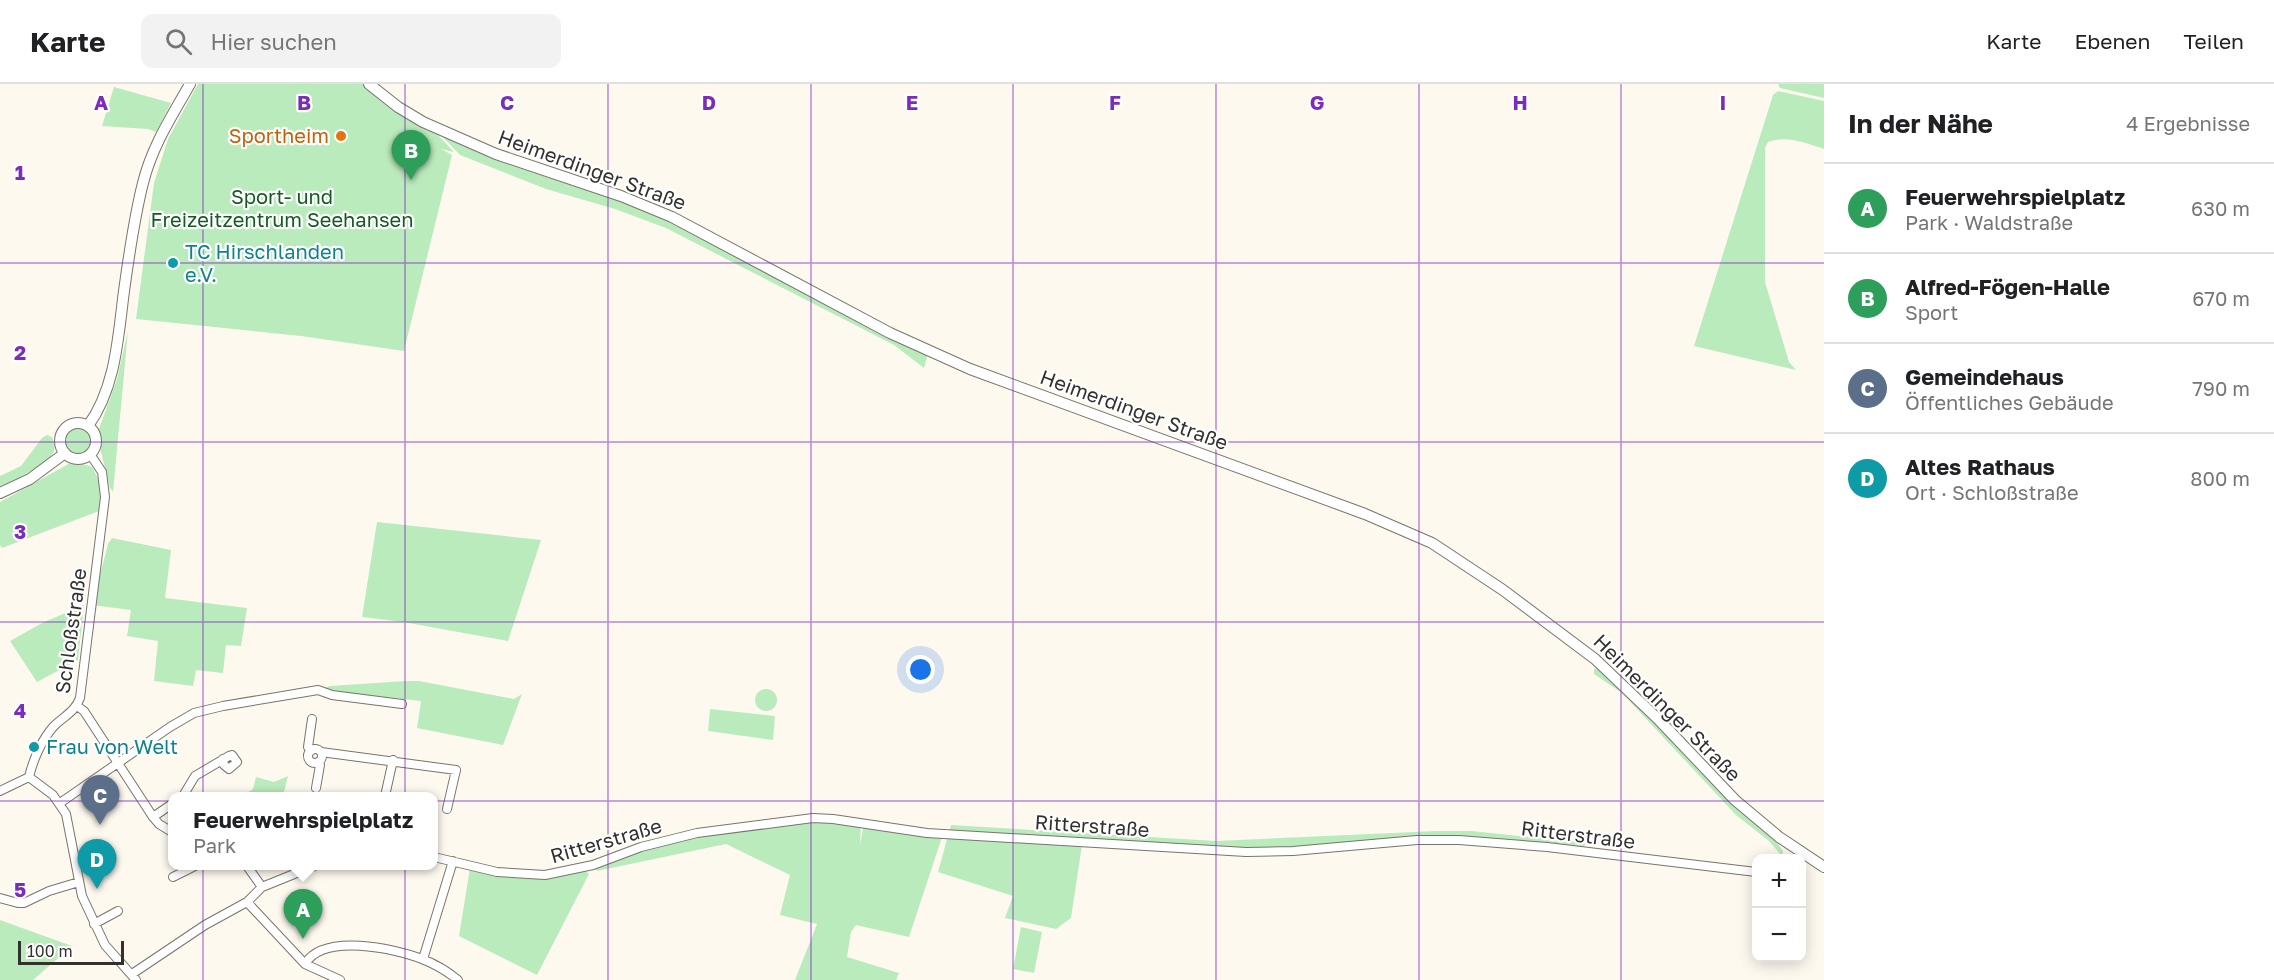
<!DOCTYPE html>
<html lang="de">
<meta charset="utf-8">
<style>
:root{--surface:#fff;--page:#f2f2f2;--text:#202124;--muted:#757577;--line:#e0e0e0;--accent:#663eb6}
body{margin:0;font-family:"Golos Text",sans-serif;background:var(--page);color:var(--text)}
.controls{position:absolute;right:18px;bottom:18px;display:grid;overflow:hidden;border-radius:12px;box-shadow:0 3px 15px #0003}
.controls button{width:54px;height:54px;display:grid;place-items:center;padding:0;border:0;border-bottom:2px solid var(--line);background:var(--surface);color:var(--text);font:30px sans-serif}
.scale{position:absolute;left:18px;bottom:15px;width:106px;box-sizing:border-box;padding-left:6px;border:3px solid #33312e;border-top:0;font-size:16px;line-height:21px;white-space:nowrap;color:#33312e;-webkit-text-stroke:4px #fff;paint-order:stroke}
.you{position:absolute;left:921px;top:586px;width:21px;height:21px;margin:-15px;border:4px solid #fff;border-radius:50%;background:#1a73e8;box-shadow:0 0 0 9px #1a73e833}
.badge{display:grid;place-items:center;width:39px;height:39px;border-radius:50%;background:var(--accent);color:#fff;font-size:20px;font-weight:700}
.pin{position:absolute;translate:-50% -50px;filter:drop-shadow(0 2px 3px #0008)}
.pin::after{content:'';position:absolute;top:32px;width:21px;height:18px;background:inherit;clip-path:polygon(0 0,100% 0,50% 100%)}
.popup{position:absolute;left:168px;top:708px;width:270px;height:78px;box-sizing:border-box;display:grid;place-content:center;border-radius:12px;background:var(--surface);filter:drop-shadow(0 2px 4px #0005);font-size:20px;white-space:nowrap;color:var(--muted)}
.popup b{font-size:22px;color:var(--text)}
.popup::after{content:'';position:absolute;left:50%;top:100%;margin-left:-12px;border:12px solid transparent;border-top-color:var(--surface)}
.list{margin:0;padding:0;list-style:none}
h2{display:flex;justify-content:space-between;align-items:center;height:78px;margin:0;padding:0 24px;font-size:26px}
h2 small{font-size:20px;font-weight:400;color:var(--muted)}
.list li{display:grid;grid-template-columns:39px 1fr auto;gap:18px;align-items:center;box-sizing:border-box;height:90px;padding:0 24px;border-top:2px solid var(--line)}
.list b{display:block;font-size:22px;white-space:nowrap}
.list p{margin:0;font-size:20px;white-space:nowrap;color:var(--muted)}
.list em{font-size:20px;font-style:normal;color:var(--muted)}
.icon{flex:none;width:33px;height:33px;fill:none;stroke:currentColor;stroke-width:2;stroke-linecap:round;stroke-linejoin:round}
.map{position:relative;flex:none;width:1824px;height:896px;overflow:hidden}
header{display:flex;align-items:center;gap:36px;box-sizing:border-box;height:84px;padding:0 30px;background:var(--surface);border-bottom:2px solid var(--line)}
header strong{font-size:28px}
nav{display:flex;gap:33px;margin-inline-start:auto;font-size:21px}
.search{width:420px;height:54px;background:var(--page);display:flex;align-items:center;gap:15px;box-sizing:border-box;padding:0 21px;border-radius:12px;color:var(--muted);font-size:22px}
main{display:flex}
aside{flex:1;background:var(--surface)}
.map>svg:first-child{display:block}
</style>
<header>
<strong>Karte</strong>
<div class="search"><svg class="icon" aria-label="search" viewBox="0 0 24 24"><circle cx="10" cy="10" r="6"/><path d="M15 15l6 6"/></svg>Hier suchen</div>
<nav><a>Karte</a><a>Ebenen</a><a>Teilen</a></nav>
</header>
<main>
<div class="map">
<svg width="1824" height="896" viewBox="0 0 1824 896">
<rect width="100%" height="100%" fill="#fef9ef"/>
<path fill="#baebbc" d="M198 0H363L384 17 436 49 454 68 441 65 452 71 404 267 301 252 136 235 154 99 168 55Z
M1778 0H1824V14L1780 4Z
M114 3 171 19 156 48 148 45 102 42Z
M1778 7 1824 17V65C1805 59 1788 51 1768 58L1765 64V198L1789 278 1796 286 1694 262 1773 11Z
M439 49 516 82 549 94 579 100 653 126 928 269 924 284 894 261 666 144 615 125 546 105 460 71Z
M128 247 113 408 110 404 101 368 99 345 117 295Z
M65 357a13 13 0 1 1 26 0a13 13 0 1 1-26 0Z
M47 351 52 353 55 362 54 368 45 379 0 404V392L21 382 42 354Z
M74 377 92 383 104 406 99 427 2 464 0 461V418Z
M377 438 541 456 508 557 403 538 362 533Z
M112 454 171 466 165 514 247 524 241 562 226 561 223 589 196 586 193 602 154 597 158 557 127 552 131 526 92 521 108 460Z
M84 521 78 576 37 598 10 557 42 539Z
M1598 584 1775 756 1783 767 1782 772 1769 757 1736 731 1622 609 1594 590V585Z
M406 597H419L514 615 522 610 503 661 417 644 421 617 318 606 330 602Z
M755 616a11 11 0 1 1 22 0a11 11 0 1 1-22 0Z
M710 625 775 632 773 656 708 647Z
M288 692 283 712H242L253 705 256 693 274 698Z
M813 734 861 739 860 761 864 739 943 750 909 853 856 841 851 848 847 873 899 889 896 896H795L817 840 780 831 790 791 726 760 597 787 593 778 735 744Z
M951 741 1216 757 1436 747H1472L1585 759 1584 765 1491 756 1277 765 1082 761 1071 834 1056 845 1005 834 1013 812 938 788Z
M470 784C510 794 545 797 586 787L589 790 537 891 459 852Z
M0 836 72 862 33 896H0Z
M1021 843 1042 848 1034 889 1013 885Z"/>
<g fill="none" stroke-linecap="round" stroke-linejoin="round">
<g stroke="#79746b" stroke-width="10">
<path id="minor" d="M77 622 84 627 153 733 159 740 172 748
M308 672a7 7 0 1 1 14 0a7 7 0 1 1-14 0Z
M311 667 308 663 312 635
M321 668 456 686 447 725
M29 693C33 676 42 655 54 642 64 632 75 628 80 614L105 413 102 388 90 370
M29 693 53 711 66 730 82 812 105 861 136 896
M316 704 320 681 318 678
M0 707 29 693
M183 712 195 692 229 672 232 671 237 678 229 685 224 681 223 675
M385 712 393 676
M60 719 170 643 194 629 223 622 318 606 332 611 402 620
M153 733 172 720
M434 773 497 788 545 791 593 781 641 763 697 749 813 734 833 735 927 749 1246 768 1293 767 1417 756H1459L1547 763 1756 788
M247 782 262 803
M173 793 195 782
M0 814 18 819H24L49 807 79 798
M247 818 305 880 340 896
M94 840 118 827
M423 875 453 777
M305 880C323 849 394 864 422 875 435 880 447 887 458 896
M132 890 205 841 247 818 262 803 314 782"/>
</g>
<g stroke="#79746b" stroke-width="12">
<path id="major" d="M369 0 398 23 423 38 496 70 621 112 672 133 890 249 970 285 1365 430 1432 459 1503 506 1595 575 1659 636 1735 716 1779 753 1824 783
M60 357a18 18 0 1 1 36 0a18 18 0 1 1-36 0Z
M88 342C116 303 118 253 124 207 129 171 134 134 143 99 152 62 172 32 190 0
M0 409 30 395 65 369"/>
</g>
<use href="#minor" stroke="#fff" stroke-width="8"/>
<use href="#major" stroke="#fff" stroke-width="10"/>
</g>
<path fill="none" stroke="#7b2cbf" stroke-width="1.5" stroke-opacity="0.55" d="M203 0V896M405 0V896M608 0V896M811 0V896M1013 0V896M1216 0V896M1419 0V896M1621 0V896M0 179H1824M0 358H1824M0 538H1824M0 717H1824"/>
<circle fill="#e8710a" stroke="#fff" stroke-width="2" cx="341" cy="52" r="6"/>
<g fill="#0f9aa8" stroke="#fff" stroke-width="2">
<circle cx="173" cy="179" r="6"/>
<circle cx="34" cy="663" r="6"/>
</g>
<g text-anchor="middle" stroke-width="4.5" stroke-linejoin="round" paint-order="stroke">
<g font-size="20" fill="#c56008" stroke="#fff" text-anchor="end">
<text x="329" y="59">Sportheim</text>
</g>
<g font-size="20" fill="#33312e" stroke="#fff">
<text transform="translate(592 86) rotate(20)" y="7">Heimerdinger Straße</text>
<text transform="translate(1134 326) rotate(20)" y="7">Heimerdinger Straße</text>
<text transform="translate(71 547) rotate(-82)" y="7">Schloßstraße</text>
<text transform="translate(1667 624) rotate(45)" y="7">Heimerdinger Straße</text>
<text transform="translate(1092 742) rotate(4)" y="7">Ritterstraße</text>
<text transform="translate(1578 751) rotate(7)" y="7">Ritterstraße</text>
<text transform="translate(606 757) rotate(-16)" y="7">Ritterstraße</text>
</g>
<g font-size="20" fill="#135b20" stroke="#fff">
<text x="282" y="120">Sport- und<tspan x="282" dy="23">Freizeitzentrum Seehansen</tspan></text>
</g>
<g font-size="20" fill="#0d838f" stroke="#fff" text-anchor="start">
<text x="185" y="175">TC Hirschlanden<tspan x="185" dy="23">e.V.</tspan></text>
<text x="46" y="670">Frau von Welt</text>
</g>
</g>
<g font-size="20" text-anchor="middle" font-weight="bold" fill="#7b2cbf" stroke="#fff" stroke-width="4.5" stroke-linejoin="round" paint-order="stroke">
<text x="101" y="26">A</text>
<text x="304" y="26">B</text>
<text x="507" y="26">C</text>
<text x="709" y="26">D</text>
<text x="912" y="26">E</text>
<text x="1115" y="26">F</text>
<text x="1317" y="26">G</text>
<text x="1520" y="26">H</text>
<text x="1723" y="26">I</text>
<text x="20" y="96">1</text>
<text x="20" y="276">2</text>
<text x="20" y="455">3</text>
<text x="20" y="634">4</text>
<text x="20" y="813">5</text>
</g>
</svg>
<div class="controls">
<button>+</button>
<button>−</button>
</div>
<div class="scale">100 m</div>
<div class="you"></div>
<div class="pin badge" style="left:303px;top:855px;background:#2e9e5b">A</div>
<div class="popup"><b>Feuerwehrspielplatz</b>Park</div>
<div class="pin badge" style="left:411px;top:96px;background:#2e9e5b">B</div>
<div class="pin badge" style="left:100px;top:741px;background:#5c6f8a">C</div>
<div class="pin badge" style="left:97px;top:805px;background:#0f9aa8">D</div>
</div>
<aside>
<h2>In der Nähe<small>4 Ergebnisse</small></h2>
<ul class="list">
<li><span class="badge" style="background:#2e9e5b">A</span><div><b>Feuerwehrspielplatz</b><p>Park · Waldstraße</p></div><em>630 m</em></li>
<li><span class="badge" style="background:#2e9e5b">B</span><div><b>Alfred-Fögen-Halle</b><p>Sport</p></div><em>670 m</em></li>
<li><span class="badge" style="background:#5c6f8a">C</span><div><b>Gemeindehaus</b><p>Öffentliches Gebäude</p></div><em>790 m</em></li>
<li><span class="badge" style="background:#0f9aa8">D</span><div><b>Altes Rathaus</b><p>Ort · Schloßstraße</p></div><em>800 m</em></li>
</ul>
</aside>
</main>
